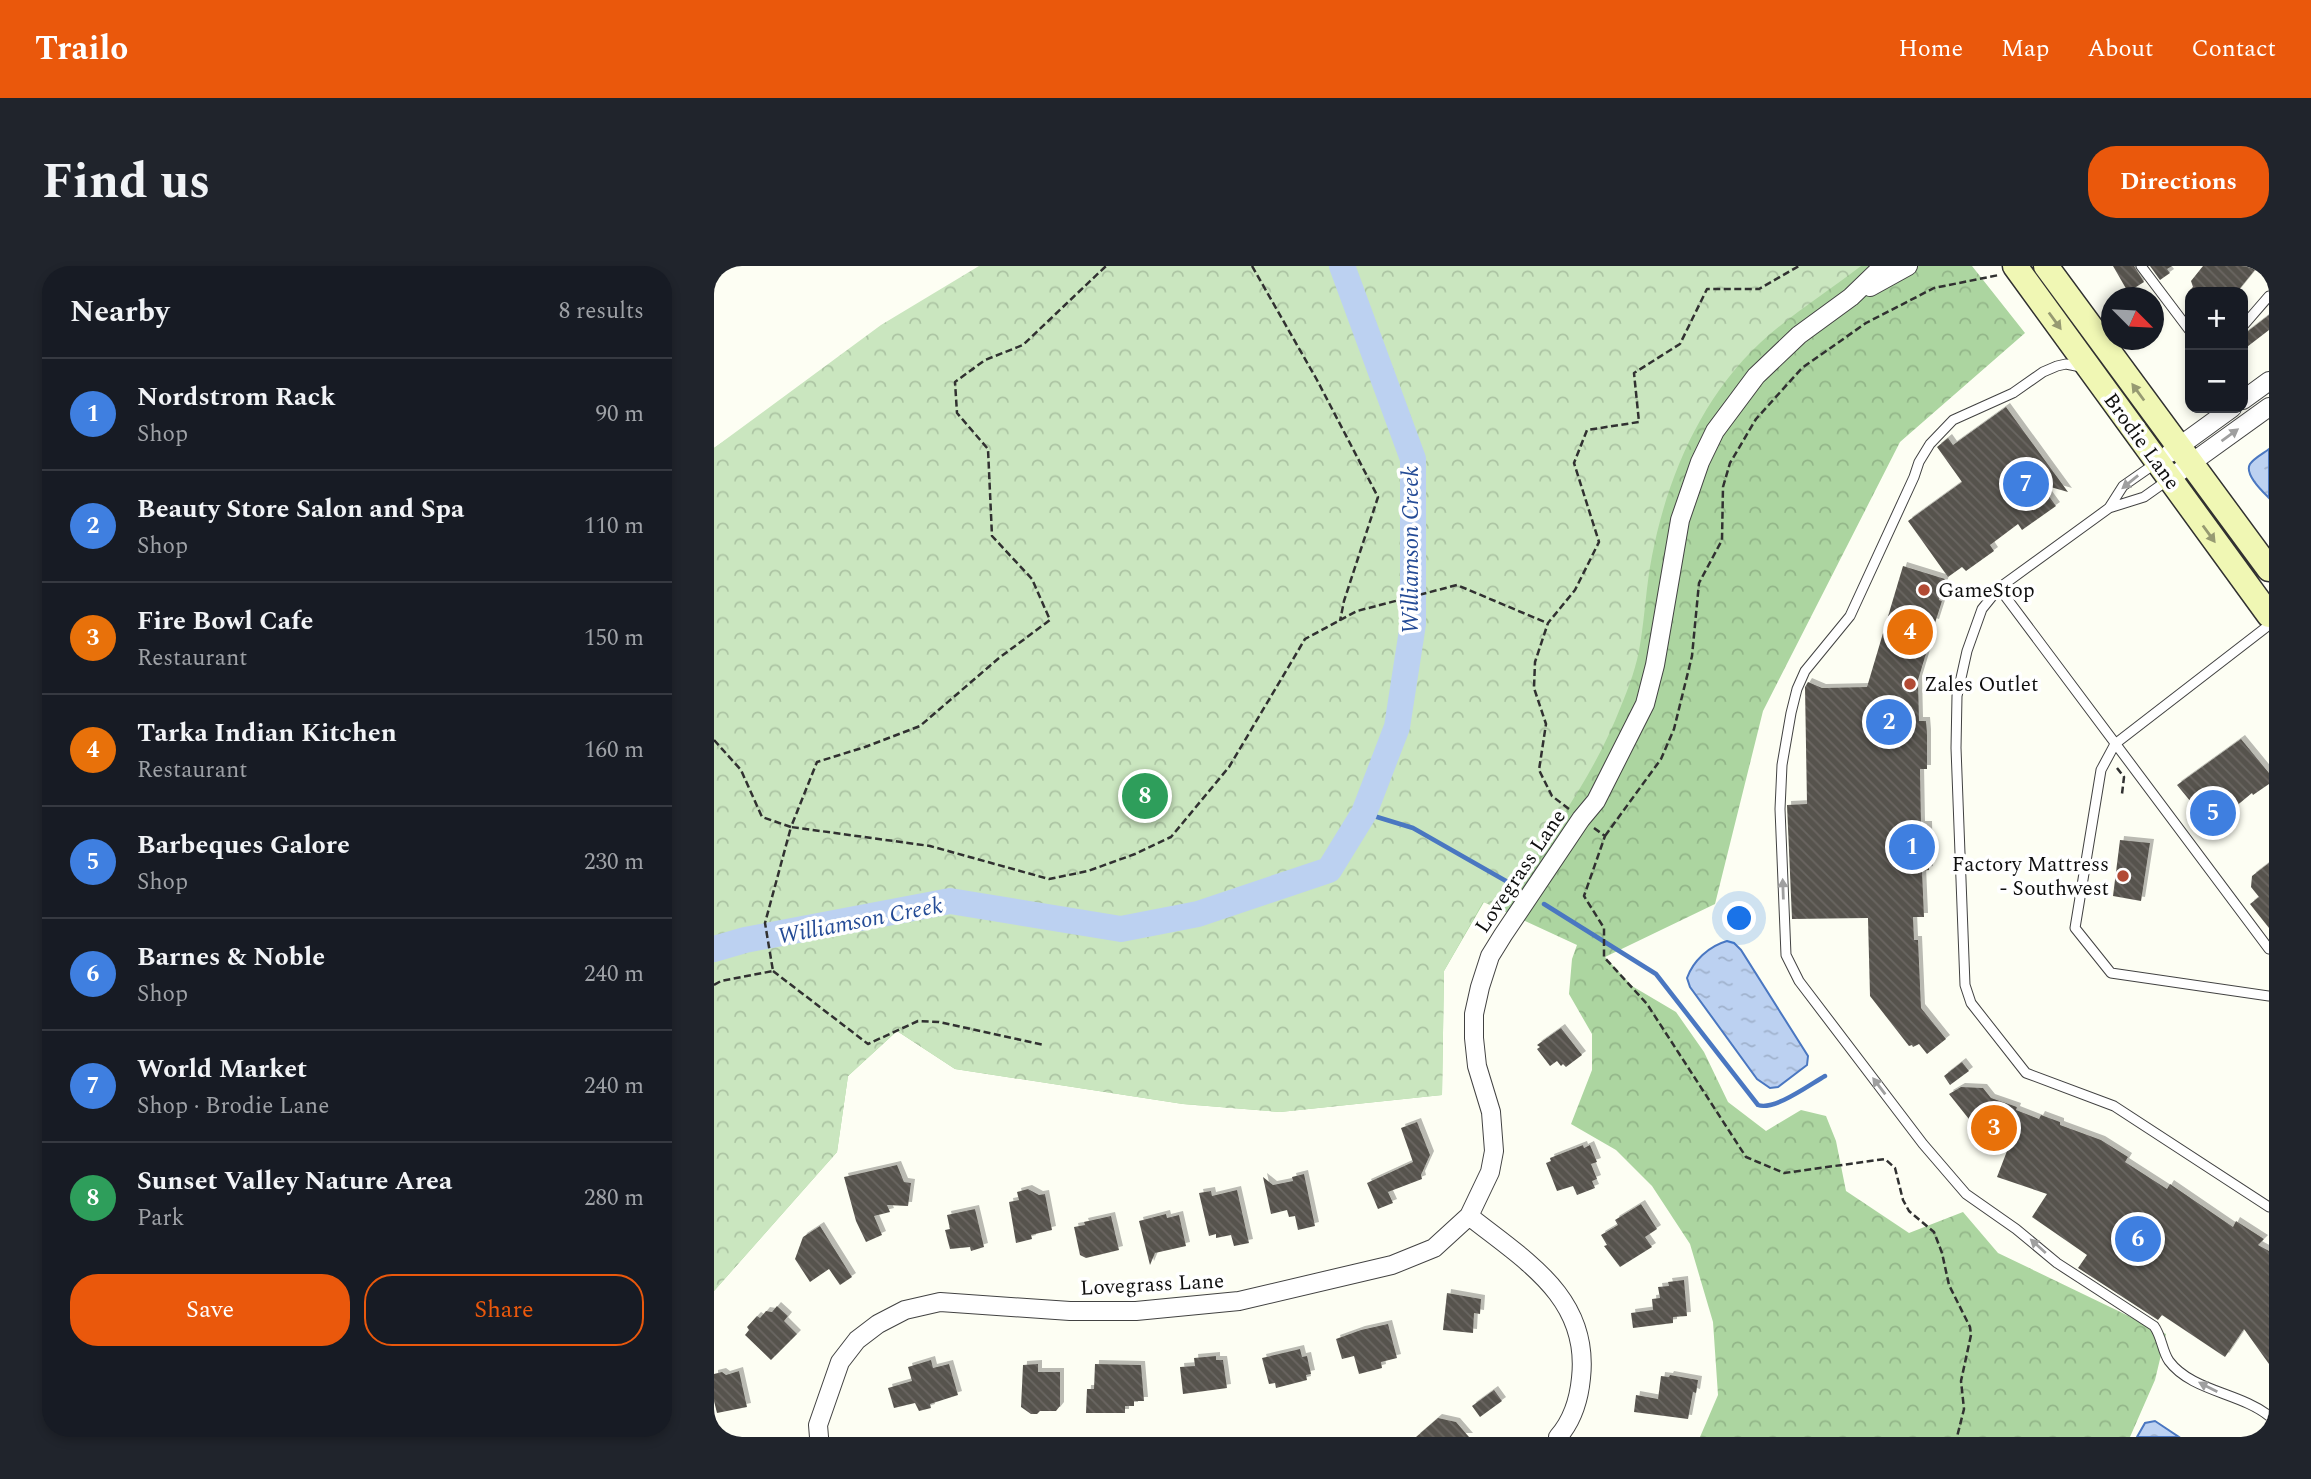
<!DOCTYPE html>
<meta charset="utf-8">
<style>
:root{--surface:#171b24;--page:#20242c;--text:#f1f3f6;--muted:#9ea1a6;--line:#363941;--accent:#ea580c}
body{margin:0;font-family:Spectral,serif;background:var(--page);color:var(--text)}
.controls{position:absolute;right:21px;top:21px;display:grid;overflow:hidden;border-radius:14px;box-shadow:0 4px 10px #0003}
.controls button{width:63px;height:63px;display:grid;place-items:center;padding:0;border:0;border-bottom:2px solid var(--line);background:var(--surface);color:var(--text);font:35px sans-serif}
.compass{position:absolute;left:1387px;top:21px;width:63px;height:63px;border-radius:50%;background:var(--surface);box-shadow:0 4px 10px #0003;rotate:114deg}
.you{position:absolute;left:1026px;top:653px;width:24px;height:24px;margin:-18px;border:5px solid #fff;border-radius:50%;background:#1a73e8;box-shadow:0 0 0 10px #1a73e833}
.badge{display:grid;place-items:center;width:46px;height:46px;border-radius:50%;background:var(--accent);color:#fff;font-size:23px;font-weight:700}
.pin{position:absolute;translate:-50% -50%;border:4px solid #fff;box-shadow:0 2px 7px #0006}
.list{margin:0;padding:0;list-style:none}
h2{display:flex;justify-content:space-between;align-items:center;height:91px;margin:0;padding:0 28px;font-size:30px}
h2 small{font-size:23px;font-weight:400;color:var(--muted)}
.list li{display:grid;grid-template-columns:46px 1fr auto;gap:21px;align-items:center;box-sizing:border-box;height:112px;padding:0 28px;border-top:2px solid var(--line)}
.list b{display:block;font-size:26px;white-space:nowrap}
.list p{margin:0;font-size:23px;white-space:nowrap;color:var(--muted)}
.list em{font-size:23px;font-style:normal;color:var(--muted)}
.actions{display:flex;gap:14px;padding:21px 28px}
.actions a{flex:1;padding:16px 0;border:2px solid var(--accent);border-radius:28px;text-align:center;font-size:24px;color:var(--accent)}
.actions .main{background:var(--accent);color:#fff}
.map{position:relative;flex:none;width:1555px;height:1171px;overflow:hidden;border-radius:28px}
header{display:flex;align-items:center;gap:42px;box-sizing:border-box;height:98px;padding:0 35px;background:var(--accent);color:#fff}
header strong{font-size:33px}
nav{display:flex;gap:38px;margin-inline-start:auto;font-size:24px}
.intro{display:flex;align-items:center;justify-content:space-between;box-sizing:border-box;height:168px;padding:0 42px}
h1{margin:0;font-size:49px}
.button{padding:18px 32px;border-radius:28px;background:var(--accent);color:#fff;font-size:24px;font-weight:700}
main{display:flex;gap:42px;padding:0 42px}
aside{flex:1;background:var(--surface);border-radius:28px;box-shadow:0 4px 10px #0003}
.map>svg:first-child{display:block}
</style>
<header>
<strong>Trailo</strong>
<nav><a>Home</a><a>Map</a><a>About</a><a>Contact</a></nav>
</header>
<div class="intro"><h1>Find us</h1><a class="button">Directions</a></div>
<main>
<aside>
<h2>Nearby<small>8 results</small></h2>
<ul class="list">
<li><span class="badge" style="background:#3f7fe0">1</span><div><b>Nordstrom Rack</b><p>Shop</p></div><em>90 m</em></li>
<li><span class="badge" style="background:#3f7fe0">2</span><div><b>Beauty Store Salon and Spa</b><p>Shop</p></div><em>110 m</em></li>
<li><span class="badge" style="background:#e8710a">3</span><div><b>Fire Bowl Cafe</b><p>Restaurant</p></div><em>150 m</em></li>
<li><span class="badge" style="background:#e8710a">4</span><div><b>Tarka Indian Kitchen</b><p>Restaurant</p></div><em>160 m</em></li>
<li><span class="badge" style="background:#3f7fe0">5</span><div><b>Barbeques Galore</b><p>Shop</p></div><em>230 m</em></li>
<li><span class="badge" style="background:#3f7fe0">6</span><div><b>Barnes &amp; Noble</b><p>Shop</p></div><em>240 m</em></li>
<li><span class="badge" style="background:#3f7fe0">7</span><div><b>World Market</b><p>Shop · Brodie Lane</p></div><em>240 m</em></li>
<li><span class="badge" style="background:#2e9e5b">8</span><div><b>Sunset Valley Nature Area</b><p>Park</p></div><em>280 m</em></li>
</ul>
<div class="actions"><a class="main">Save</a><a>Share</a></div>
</aside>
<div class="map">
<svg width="1555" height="1171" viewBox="0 0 1555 1171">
<defs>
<pattern id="forest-crowns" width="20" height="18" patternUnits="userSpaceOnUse" patternTransform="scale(1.75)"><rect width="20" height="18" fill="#acd5a0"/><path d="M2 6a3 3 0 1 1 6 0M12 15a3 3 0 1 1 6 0" fill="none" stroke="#93b689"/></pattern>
<pattern id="park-crowns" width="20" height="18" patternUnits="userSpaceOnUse" patternTransform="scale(1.75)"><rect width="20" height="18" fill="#cae6bf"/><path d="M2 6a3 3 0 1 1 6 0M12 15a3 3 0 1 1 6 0" fill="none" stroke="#acc4a3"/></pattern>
<pattern id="water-ripples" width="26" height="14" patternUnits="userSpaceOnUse" patternTransform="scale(1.75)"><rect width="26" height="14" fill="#bcd1f1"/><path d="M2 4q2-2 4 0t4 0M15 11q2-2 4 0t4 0" fill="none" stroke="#a0b2cd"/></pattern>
<pattern id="building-back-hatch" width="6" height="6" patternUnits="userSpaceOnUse" patternTransform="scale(1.75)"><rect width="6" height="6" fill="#57534d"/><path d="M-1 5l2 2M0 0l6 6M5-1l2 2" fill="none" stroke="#6a6762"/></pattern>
<filter id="shadow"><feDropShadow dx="4" dy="-4" stdDeviation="0" flood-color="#0004"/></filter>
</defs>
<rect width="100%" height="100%" fill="#fdfef3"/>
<path fill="url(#forest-crowns)" d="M271 0H1258L1311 67 1186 176 1049 445 1001 638 891 691 918 720 962 746 990 786 1014 836 1052 865 1087 844 1112 850 1122 875 1132 925 1195 967 1249 946 1284 987 1452 1068 1441 1114 1416 1171H986L1004 1129 999 1056 976 978 938 920 902 884 857 858 878 804V768L855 728 858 693 863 679 770 636 730 705 728 829 566 846 469 838 241 803 183 765 134 810 123 886 0 1025V182Z"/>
<path fill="url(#park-crowns)" d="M265 0H1147C1116 24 1075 50 1046 77 987 132 953 212 938 290 932 320 931 350 926 379 923 399 915 421 907 440 878 515 830 577 784 642L769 636 730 705 728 829 566 846 469 838 241 803 183 765 134 810 123 886 0 1025V182L167 59Z"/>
<path fill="url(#water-ripples)" stroke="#4a77c1" stroke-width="2" d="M1555 183V232C1548 225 1530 208 1536 198 1540 192 1550 187 1555 183Z
M1013 675 1020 677 1027 684 1094 790 1093 799 1064 821 1056 822 1043 813 976 721 973 712C979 695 995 680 1013 675Z
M1441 1155 1465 1171H1423L1431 1157Z"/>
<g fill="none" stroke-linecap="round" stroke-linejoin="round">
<path stroke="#4a77c1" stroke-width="4.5" d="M650 547 699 562 799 619
M830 638 942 708 1044 839C1060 845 1095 819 1111 810"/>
<path stroke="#bcd1f1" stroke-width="26" d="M0 683 31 674 236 635 407 663 484 648 615 604 650 547 683 461 699 358V193L628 0"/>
</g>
<path fill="url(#building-back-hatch)" filter="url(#shadow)" d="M1399 0H1420L1430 16 1414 26Z
M1436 0H1458L1453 3 1456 7 1446 14Z
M1489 0H1544L1523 26H1474L1479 21 1477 15Z
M1555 49V64L1529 84V69Z
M1292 141 1354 226 1326 218 1342 240 1308 264 1304 258 1276 279 1280 285 1252 305 1248 301 1234 311 1194 255 1248 216 1223 181 1234 172 1239 179Z
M1189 300 1231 313 1225 334 1228 335 1221 357 1218 356 1211 380 1214 381 1204 414 1205 455H1212L1213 467V503H1206L1207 559H1214L1215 604 1208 605 1210 651H1199L1200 674H1204L1207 742 1232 773 1213 788 1205 778 1199 781 1198 779 1195 780 1156 730 1154 652 1078 653 1073 539 1093 538 1091 421 1094 416 1108 422 1153 421Z
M1527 473 1555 507V518L1539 529 1538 527 1503 556 1491 553 1463 519Z
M1406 574 1436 577 1427 635 1399 630Z
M1555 597V662L1536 638 1545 631 1537 621 1538 610Z
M847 762 868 789 852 801 849 798 847 800 843 795 836 800 823 783 826 781 823 779Z
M1248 796 1255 805 1236 819 1230 810Z
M1247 821 1269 822 1277 832 1303 841 1302 844 1325 853 1327 849 1346 856V859L1387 874 1414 891 1411 896 1453 923 1456 918 1519 961 1522 955 1550 973 1544 979 1555 985V1098L1530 1063 1511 1091 1448 1049 1444 1054 1364 1002 1373 989 1318 951 1333 928 1283 911 1293 885 1274 877 1235 828Z
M703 856 716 889 707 909 708 913 674 926 679 937 664 943 653 917 699 896 687 862Z
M869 879 870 882 876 879 883 896 877 898 883 913 878 915 881 922 863 929 859 920 843 925 832 897 837 895 836 892Z
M183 899 190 916 197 917 194 940 173 939 176 946 160 950 168 969 152 976 142 955 130 911Z
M590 908 601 960 584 964 581 950 575 951 573 944 557 948 549 911 559 919 579 915 578 911Z
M314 923 325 929 331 928 338 964 317 969 318 973 302 977 295 936 305 934 303 926Z
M523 924 535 977 520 980 517 969 502 972V968L495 970 485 927 497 925 498 930Z
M927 938 943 963 931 971 938 981 906 1001 890 980 893 979 887 969 904 959 901 954Z
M261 943 270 981 257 985 256 981 236 983 231 964 236 963 233 949Z
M452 948 453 952 465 949 472 980 441 987 436 999 425 955Z
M397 950 405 984 372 992 366 989 360 961 371 959 370 956Z
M106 960 138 1011 126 1019 115 1003 96 1016 81 993 89 971Z
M970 1014 973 1050 959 1051V1057L919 1062 917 1047 939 1044 938 1033 946 1032 944 1021 955 1020 954 1016Z
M733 1027 767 1033 766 1048 760 1047 759 1067 729 1064Z
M63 1040 74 1050 70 1055 83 1068 57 1094 31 1069 35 1064 33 1061 43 1050 46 1052 52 1045 58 1046Z
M674 1058 683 1092 667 1096 668 1102 645 1108 640 1090 628 1093 622 1073 647 1064Z
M586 1083 588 1091 593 1090 597 1108 592 1109 593 1114 562 1122 561 1117 555 1118 548 1092Z
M502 1090V1094H509L513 1122 469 1128 466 1101 481 1100 480 1092Z
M217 1094 219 1102 235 1098 244 1129 216 1138 217 1142 205 1145 201 1137 180 1142 174 1122 198 1115 194 1101Z
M324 1098V1106H346V1140L342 1145H326L323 1148H317L307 1141 309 1099Z
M381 1098 427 1099 430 1135H420V1140H411V1147H372L373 1123H380Z
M25 1105 33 1141 3 1147 0 1135V1108L8 1106 12 1109Z
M956 1109 984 1114 982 1127 979 1126 974 1153 920 1146 922 1129 944 1133 947 1110 955 1111Z
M780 1124 788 1135 766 1151 758 1140Z
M724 1152 742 1156 755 1171H702Z"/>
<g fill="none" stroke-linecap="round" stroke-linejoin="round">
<g stroke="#424242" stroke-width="11">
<path id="lane" d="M1427 0 1476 65
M1529 60 1555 30
M1367 101 1352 98 1343 100 1329 106 1299 127 1239 154 1216 178 1205 196 1200 211 1136 350 1091 405 1083 423 1077 447 1068 499 1066 543 1072 689 1085 715 1209 878 1252 928 1302 963 1343 997 1440 1060C1448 1071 1448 1085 1455 1095 1477 1125 1527 1127 1555 1150
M1454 214 1430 231 1395 242 1285 322 1268 343 1253 385 1243 430 1242 482 1251 719 1257 737 1312 807 1400 840 1555 941
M1395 242 1409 220 1442 197
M1285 322 1555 683
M1555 359 1401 478 1387 504 1361 662 1397 707 1555 730"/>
</g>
<g stroke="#424242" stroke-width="20">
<path id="street" d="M1156 21 1194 0
M1529 134 1555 115
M1456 187 1518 142
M1455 213 1555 141
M755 950C810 994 876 1031 867 1112 865 1133 858 1155 844 1171
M105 1171 104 1159 126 1096 143 1074 164 1058 191 1044 226 1036 356 1045H422L525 1035 678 999 720 982 755 950 776 906 780 885 777 846 763 800 760 772V748L766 721 776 690 789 669 867 553 882 535 931 438 941 399 966 254 986 196 1001 165 1042 110 1085 69 1137 31 1169 0"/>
</g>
<g stroke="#313131" stroke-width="27">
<path id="secondary" d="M1301 0 1555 349
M1332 0 1555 303"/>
</g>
<path stroke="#313131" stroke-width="2.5" stroke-dasharray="7 3.5" stroke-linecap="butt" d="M538 0 603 114 664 231 630 335 626 355
M0 474 27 504 48 551 77 561 103 496 151 481 206 460 285 392 336 354 318 313 278 270 274 183 243 147 241 116 271 94 309 79 392 0
M1403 502 1410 511 1408 528
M855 543 838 530 825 504 832 458 820 422 821 396 834 357 861 324 885 276 860 197 873 164 925 156 920 107 966 78 993 23H1045L1085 0
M880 562 891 570 870 630 890 662V691L933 738 1032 891 1070 907 1171 893 1181 902 1189 934 1195 945 1220 966 1228 987 1235 1019 1256 1061 1257 1069 1247 1115 1250 1143 1243 1171
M891 570 947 493 960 463 978 390 985 317 1008 274 1009 221 1016 197 1042 153 1088 102 1152 57 1220 22 1285 9
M59 705 154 778 204 755 225 756 330 779
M0 719 7 715 59 705 51 657 77 561 216 580 335 613 374 605 421 588 457 571 515 501 591 373 643 345 743 319 833 357"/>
<use href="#lane" stroke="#fff" stroke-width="9"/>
<use href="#street" stroke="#fff" stroke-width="18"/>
<use href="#secondary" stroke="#f0f7b4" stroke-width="24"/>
</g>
<defs><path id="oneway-solid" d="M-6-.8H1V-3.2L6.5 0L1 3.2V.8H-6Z" transform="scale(1.75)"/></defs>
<g fill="#969a72">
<use href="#oneway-solid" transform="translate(1341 55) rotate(54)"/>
<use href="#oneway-solid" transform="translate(1424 126) rotate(-126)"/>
<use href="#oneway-solid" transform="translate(1495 268) rotate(54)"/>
</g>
<g fill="#9f9f9f">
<use href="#oneway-solid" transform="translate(1516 169) rotate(-36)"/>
<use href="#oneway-solid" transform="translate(1416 216) rotate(141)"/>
<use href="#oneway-solid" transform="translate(1069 623) rotate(-92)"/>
<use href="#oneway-solid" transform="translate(1165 820) rotate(-127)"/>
<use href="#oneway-solid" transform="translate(1324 980) rotate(-138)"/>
<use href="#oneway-solid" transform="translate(1494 1121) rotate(-153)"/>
</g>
<g fill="#b24a34" stroke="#fff" stroke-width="2.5">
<circle cx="1210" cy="324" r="7"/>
<circle cx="1196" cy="418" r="7"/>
<circle cx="1409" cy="610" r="7"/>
</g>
<g text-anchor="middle" stroke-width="7" stroke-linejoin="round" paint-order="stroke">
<g font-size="21" fill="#0f0f0f" stroke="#fff">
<text transform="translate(1428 175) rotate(54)" y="7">Brodie Lane</text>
<text transform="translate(806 605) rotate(-56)" y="7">Lovegrass Lane</text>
<text transform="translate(438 1018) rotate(-3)" y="7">Lovegrass Lane</text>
</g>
<g font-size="21" fill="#0f0f0f" stroke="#fff" text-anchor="start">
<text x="1224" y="331">GameStop</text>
<text x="1210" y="425">Zales Outlet</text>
<text x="1395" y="605" text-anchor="end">Factory Mattress<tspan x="1395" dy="24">- Southwest</tspan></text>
</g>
<g font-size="23" font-style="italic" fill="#244b96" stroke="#fff">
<text transform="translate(696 284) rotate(-90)" y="8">Williamson Creek</text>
<text transform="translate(146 654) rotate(-11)" y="8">Williamson Creek</text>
</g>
</g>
</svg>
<div class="controls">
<button>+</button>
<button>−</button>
</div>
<svg class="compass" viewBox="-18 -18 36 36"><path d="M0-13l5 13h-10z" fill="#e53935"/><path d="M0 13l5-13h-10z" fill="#9ea1a6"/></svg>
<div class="you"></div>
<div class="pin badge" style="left:1198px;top:581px;background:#3f7fe0">1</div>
<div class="pin badge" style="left:1175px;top:456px;background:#3f7fe0">2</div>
<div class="pin badge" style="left:1280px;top:862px;background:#e8710a">3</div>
<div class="pin badge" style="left:1196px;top:366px;background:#e8710a">4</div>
<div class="pin badge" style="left:1499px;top:547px;background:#3f7fe0">5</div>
<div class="pin badge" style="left:1424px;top:973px;background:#3f7fe0">6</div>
<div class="pin badge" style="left:1312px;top:218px;background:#3f7fe0">7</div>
<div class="pin badge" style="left:431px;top:530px;background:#2e9e5b">8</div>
</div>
</main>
